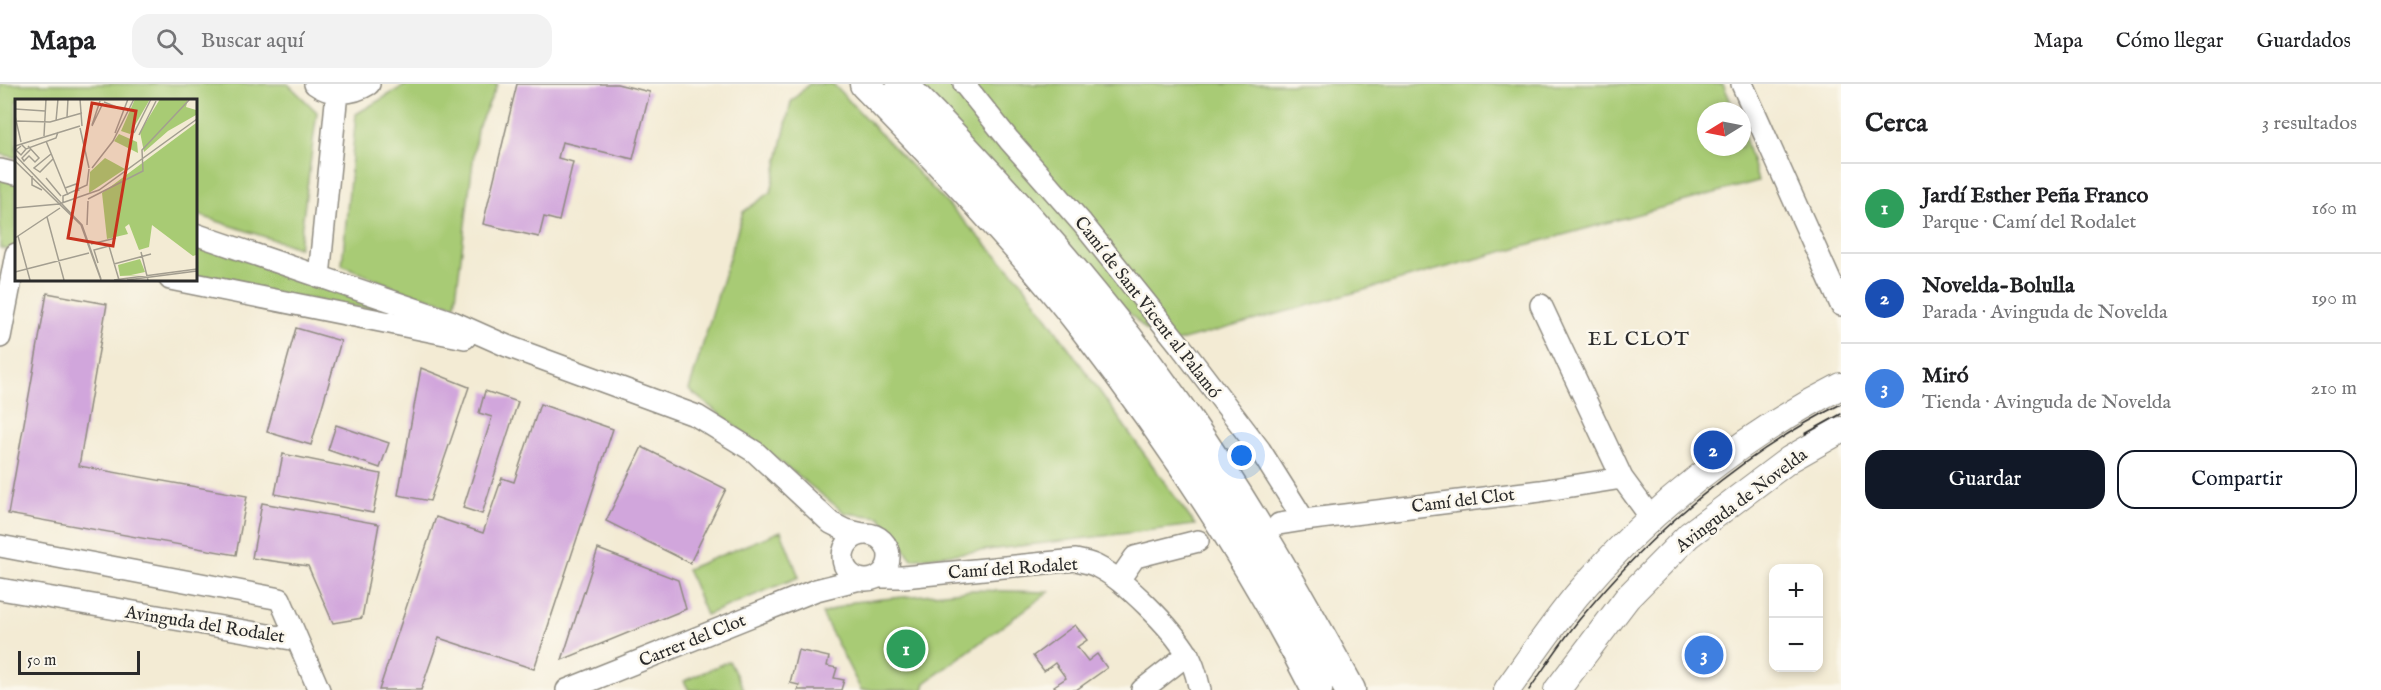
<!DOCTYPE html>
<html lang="es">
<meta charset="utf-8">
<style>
:root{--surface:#fff;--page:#f2f2f2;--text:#202124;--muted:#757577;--line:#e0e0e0;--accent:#111827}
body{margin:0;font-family:"IM FELL English",serif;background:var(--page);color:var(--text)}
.controls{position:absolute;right:18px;bottom:18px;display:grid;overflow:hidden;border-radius:12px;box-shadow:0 3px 9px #0003}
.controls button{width:54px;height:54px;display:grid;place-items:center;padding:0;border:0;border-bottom:2px solid var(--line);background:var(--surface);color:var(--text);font:30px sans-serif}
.compass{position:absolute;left:1697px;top:18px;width:54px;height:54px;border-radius:50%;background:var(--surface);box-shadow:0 3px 9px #0003;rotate:260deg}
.scale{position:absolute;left:18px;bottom:15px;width:122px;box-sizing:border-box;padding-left:6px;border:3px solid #2b2b2b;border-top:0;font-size:16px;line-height:21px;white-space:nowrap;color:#2b2b2b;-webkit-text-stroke:4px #fbf7ec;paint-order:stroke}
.you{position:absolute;left:1242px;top:372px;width:21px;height:21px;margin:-15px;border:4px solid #fff;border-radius:50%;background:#1a73e8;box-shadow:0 0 0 9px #1a73e833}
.badge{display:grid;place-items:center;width:39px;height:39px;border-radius:50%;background:var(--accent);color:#fff;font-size:20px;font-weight:700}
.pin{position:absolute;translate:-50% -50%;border:3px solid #fff;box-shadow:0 2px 6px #0006}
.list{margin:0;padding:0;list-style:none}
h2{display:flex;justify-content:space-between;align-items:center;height:78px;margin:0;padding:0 24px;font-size:26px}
h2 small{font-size:20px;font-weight:400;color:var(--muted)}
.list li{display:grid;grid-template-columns:39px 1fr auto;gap:18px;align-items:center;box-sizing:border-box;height:90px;padding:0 24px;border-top:2px solid var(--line)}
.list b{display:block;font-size:22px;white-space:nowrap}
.list p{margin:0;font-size:20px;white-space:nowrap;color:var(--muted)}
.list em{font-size:20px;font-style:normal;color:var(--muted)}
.actions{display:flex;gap:12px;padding:18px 24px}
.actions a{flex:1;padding:14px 0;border:2px solid var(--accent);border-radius:18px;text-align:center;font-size:21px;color:var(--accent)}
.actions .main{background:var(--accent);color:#fff}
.icon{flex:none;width:33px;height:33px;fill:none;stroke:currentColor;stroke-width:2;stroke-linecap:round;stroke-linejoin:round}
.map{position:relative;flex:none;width:1841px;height:606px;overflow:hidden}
header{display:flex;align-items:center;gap:36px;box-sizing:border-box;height:84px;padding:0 30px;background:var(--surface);border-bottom:2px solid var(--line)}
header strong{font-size:28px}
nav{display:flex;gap:33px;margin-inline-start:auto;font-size:21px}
.search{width:420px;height:54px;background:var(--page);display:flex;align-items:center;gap:15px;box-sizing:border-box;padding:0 21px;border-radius:18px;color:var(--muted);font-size:22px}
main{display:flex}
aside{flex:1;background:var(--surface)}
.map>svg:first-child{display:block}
</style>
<header>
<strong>Mapa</strong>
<div class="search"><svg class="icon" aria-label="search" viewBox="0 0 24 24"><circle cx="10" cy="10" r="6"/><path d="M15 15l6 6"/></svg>Buscar aquí</div>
<nav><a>Mapa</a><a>Cómo llegar</a><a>Guardados</a></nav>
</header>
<main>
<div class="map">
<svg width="1841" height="606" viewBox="0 0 1841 606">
<rect width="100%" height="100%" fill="#fbf7ec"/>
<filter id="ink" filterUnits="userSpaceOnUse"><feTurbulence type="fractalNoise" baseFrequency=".0167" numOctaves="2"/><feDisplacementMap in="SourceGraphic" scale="12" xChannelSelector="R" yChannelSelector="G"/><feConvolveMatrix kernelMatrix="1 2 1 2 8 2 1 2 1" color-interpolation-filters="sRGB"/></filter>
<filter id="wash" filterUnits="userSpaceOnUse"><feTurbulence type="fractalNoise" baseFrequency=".008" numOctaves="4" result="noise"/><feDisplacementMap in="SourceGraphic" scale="24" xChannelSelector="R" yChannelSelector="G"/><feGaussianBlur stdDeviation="1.35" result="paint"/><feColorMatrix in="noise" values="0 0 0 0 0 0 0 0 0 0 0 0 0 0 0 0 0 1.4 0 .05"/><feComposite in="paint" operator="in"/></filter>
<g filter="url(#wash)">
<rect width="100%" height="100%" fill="#f3ebd4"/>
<path fill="#a8cb74" stroke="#6a7b50" stroke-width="1.5" d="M0 0H288L317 28 299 164 195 130V16H16V74L0 70Z
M407 0H498L477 45 455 221 401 206 342 181 356 30Z
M809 0H833L1021 197 1195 441 912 475 880 433 845 429 689 306 743 128 771 108 791 18Z
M901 0H1723L1735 27H1706V63H1742V44L1758 97 1162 262Z
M0 92 16 95V167L0 164Z
M195 158 399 230 189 195H195Z
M781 447 799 493 706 531 687 485Z
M973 506 1049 508 925 599 923 606H861L822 530 853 518Z
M729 577 744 606H689L684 597Z"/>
<g id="blocks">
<path fill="#d1a6dc" d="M517 0H617L650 8 633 75 562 58 558 74 573 78 559 137 544 133 539 153 483 140Z
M47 209 107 220 79 382 247 412 236 471 8 430Z
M296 244 341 257 311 361 267 348Z
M421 284 469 303 430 417 398 411Z
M485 307 518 318 482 430 463 424 492 333 479 329Z
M540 320 613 345 534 585 439 554 421 606H379L436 433 483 449 502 394 514 398Z
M336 341 389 359 380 384 328 366Z
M642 363 726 405 690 479 606 437Z
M283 370 381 390 373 429 275 410Z
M262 419 379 440 362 534 333 539 308 482 252 474Z
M598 465 678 496 686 525 562 576Z
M1075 541 1087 556 1077 563 1088 577 1097 570 1107 584 1076 606H1058L1054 602 1066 594 1055 579 1044 587 1033 572Z
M798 566 829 573 827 582 837 584 834 594 844 596 841 606H798L799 601 790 599Z"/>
</g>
</g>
<g filter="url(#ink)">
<use href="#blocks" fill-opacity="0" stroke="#8f8b80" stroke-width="1.5"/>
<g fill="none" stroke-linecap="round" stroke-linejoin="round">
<g stroke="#8f8b80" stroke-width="24">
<path id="minor" d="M315 0C331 12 353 10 369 0
M964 0 1009 56 1082 139 1179 260 1260 366 1304 436 1279 440
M1742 0 1841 221
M0 86 16 90
M195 150 453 238 507 262 697 332 755 368 831 439 845 446 863 450
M319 193 337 8
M170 195 465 254
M1541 221 1622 394 1652 435
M0 253 16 170
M1304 436 1540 407 1622 394
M843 473a23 23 0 1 1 46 0a23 23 0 1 1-46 0Z
M0 462 280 515 319 606
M878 493H903L1076 476C1083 478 1092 479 1098 483 1126 497 1172 544 1188 571 1195 582 1197 594 1200 606
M1119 496 1135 473 1198 457
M0 505 297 556
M567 606 816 506 860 495
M1142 606 1188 570"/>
</g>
<g stroke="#8f8b80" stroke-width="28">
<path id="major" d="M1507 606C1530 574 1552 541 1577 511 1650 425 1742 352 1841 302
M1557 606 1627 514 1689 451 1790 375 1841 346"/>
</g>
<g stroke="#8f8b80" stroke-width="33">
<path id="highway" d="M865 0C941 78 1017 157 1084 243 1172 357 1252 478 1317 606
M902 0C1005 104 1103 214 1186 334 1247 421 1299 513 1350 606"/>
</g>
<use href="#minor" stroke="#fff" stroke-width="21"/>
<use href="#major" stroke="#fff" stroke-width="26"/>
<use href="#highway" stroke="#fff" stroke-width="30"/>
<path stroke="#2b2b2b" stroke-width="1.5" d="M1805 350 1841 330
M1529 606C1545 583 1561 558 1579 536 1651 448 1740 371 1841 320"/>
</g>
</g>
<g text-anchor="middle" stroke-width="5" stroke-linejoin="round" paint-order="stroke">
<g font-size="18" fill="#2b2b2b" stroke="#fbf7ec">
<text transform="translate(1148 223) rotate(52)" y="6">Camí de Sant Vicent al Palamó</text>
<text transform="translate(1463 416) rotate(-7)" y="6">Camí del Clot</text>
<text transform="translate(1741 416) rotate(-37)" y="6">Avinguda de Novelda</text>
<text transform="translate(1013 484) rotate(-4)" y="6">Camí del Rodalet</text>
<text transform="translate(205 540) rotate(9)" y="6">Avinguda del Rodalet</text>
<text transform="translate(692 556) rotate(-22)" y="6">Carrer del Clot</text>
</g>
<g font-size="20" letter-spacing="1.5" fill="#2b2b2b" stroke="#fbf7ec">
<text x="1639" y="261">EL CLOT</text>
</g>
</g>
<g transform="translate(15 15)">
<rect width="182" height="182" fill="#f3ebd4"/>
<path d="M120 0H135L115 35 106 32ZM145 0H173L171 8 181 11V16L153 32 129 53 125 33ZM181 24V156L178 157 137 126 134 148 124 151 114 125 110 128 113 135 92 140 87 94ZM104 35 122 43 123 54 99 42ZM90 59 110 70 74 94 75 73ZM125 160 130 173 116 176H127L105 177 103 166Z" fill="#a8cb74"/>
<path fill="none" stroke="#a39e90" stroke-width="1.5" d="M65 0 67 27M89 3 109 11M0 10 30 12M0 17 6 43M52 18 53 0M2 22 35 23 67 14M41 22 43 0M77 26 85 2M77 27 88 4M65 29 74 69M100 34 113 0M119 34 136 0M124 36 141 2M29 37 31 0M31 42 53 96M6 45 11 50 41 39 43 33M0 47 65 27M6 47 1 51 6 56 11 50M13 47 24 59 20 63 14 57 9 62 7 59 16 50M36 55 19 69 25 73 38 60M0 56 67 126 86 180M0 62 66 126 86 181M77 69 98 42 119 0M17 77V86L27 91M31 79 46 97M50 89 61 85 64 92M73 100 128 72 127 51 175 0M48 104V97L72 86 74 70M0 109 44 105 84 91 182 20M32 118 49 181M72 126 73 102M3 137 15 181M0 139 45 109M76 145 101 139M126 153 133 181M83 164 79 151 94 147 104 181M99 165 136 155M0 173 74 154M99 181 182 170M112 181 182 172"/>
<path fill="#c8321e" fill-opacity="0.15" stroke="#c8321e" stroke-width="3" d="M77 4 121 12 98 147 53 139Z"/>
<rect width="182" height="182" fill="none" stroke="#2b2b2b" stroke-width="3"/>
</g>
</svg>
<div class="controls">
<button>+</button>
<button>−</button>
</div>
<svg class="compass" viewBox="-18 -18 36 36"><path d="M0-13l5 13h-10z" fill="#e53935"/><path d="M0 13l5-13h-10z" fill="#757577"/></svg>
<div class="scale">50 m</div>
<div class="you"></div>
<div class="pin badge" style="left:906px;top:565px;background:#2e9e5b">1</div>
<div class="pin badge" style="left:1713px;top:366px;background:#1a4fb4">2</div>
<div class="pin badge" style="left:1704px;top:571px;background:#3f7fe0">3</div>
</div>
<aside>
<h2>Cerca<small>3 resultados</small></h2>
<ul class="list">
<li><span class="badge" style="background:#2e9e5b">1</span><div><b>Jardí Esther Peña Franco</b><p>Parque · Camí del Rodalet</p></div><em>160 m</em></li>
<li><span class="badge" style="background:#1a4fb4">2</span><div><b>Novelda-Bolulla</b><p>Parada · Avinguda de Novelda</p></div><em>190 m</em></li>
<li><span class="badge" style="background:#3f7fe0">3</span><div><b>Miró</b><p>Tienda · Avinguda de Novelda</p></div><em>210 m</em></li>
</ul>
<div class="actions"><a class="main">Guardar</a><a>Compartir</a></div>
</aside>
</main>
